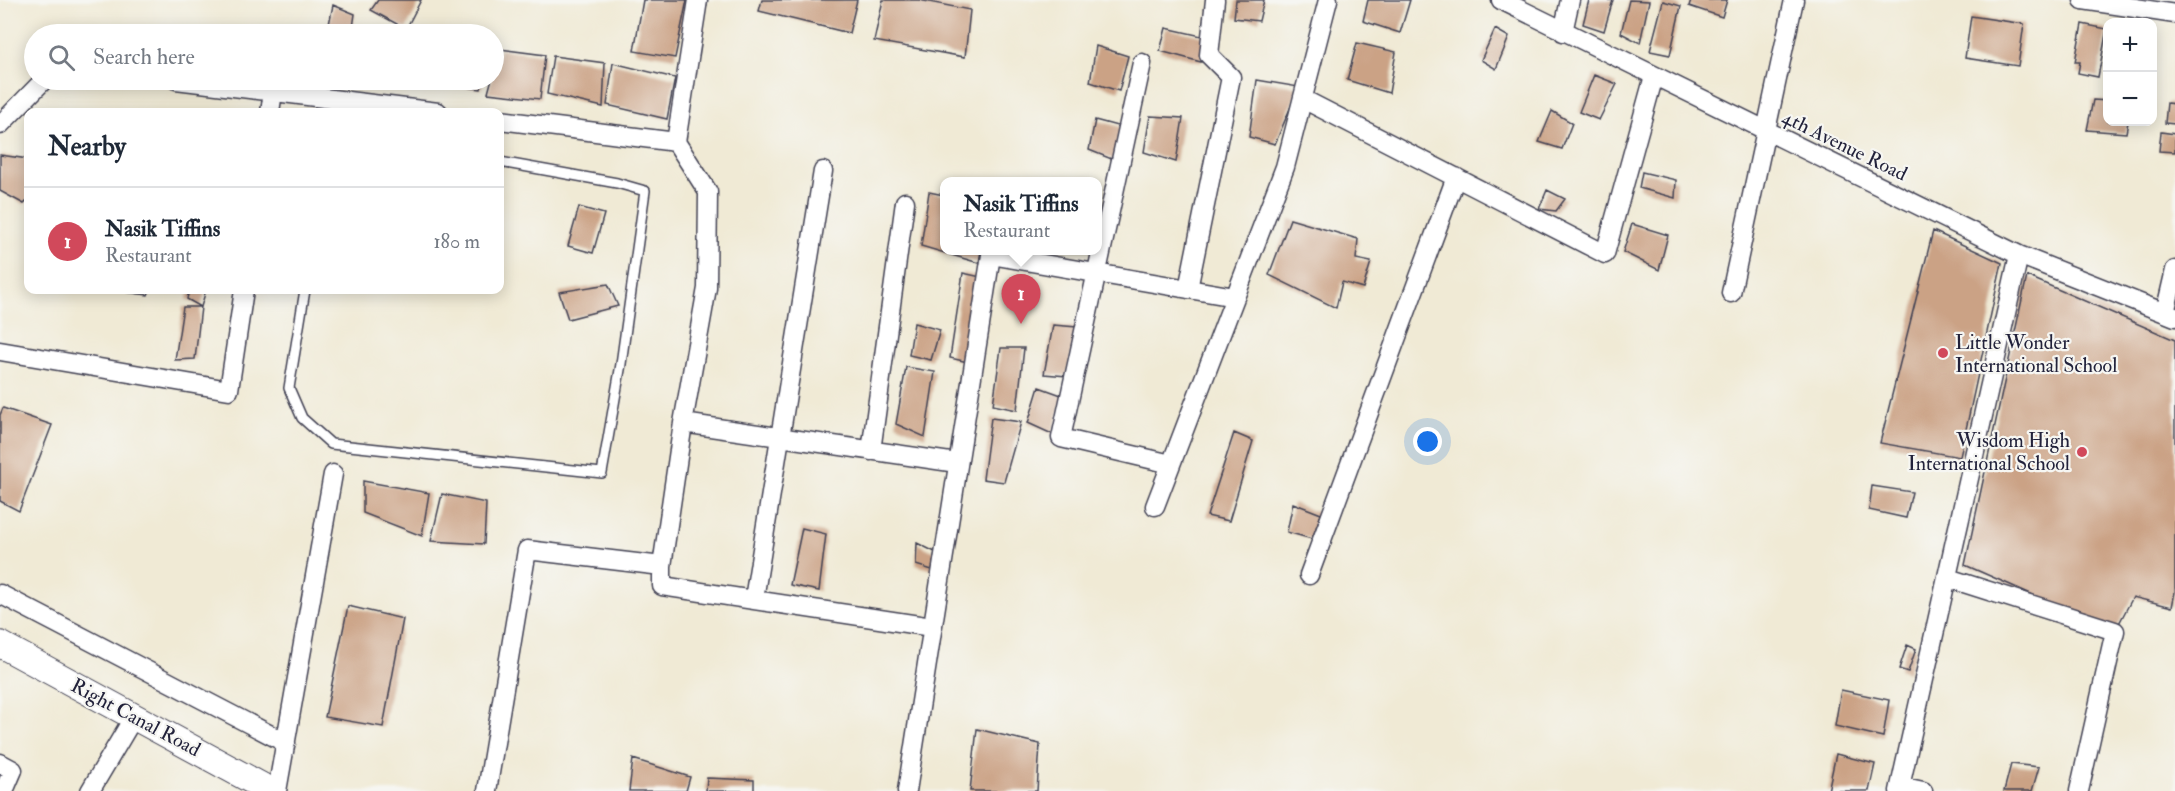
<!DOCTYPE html>
<meta charset="utf-8">
<style>
:root{--surface:#fff;--page:#f6f6f7;--text:#1f2937;--muted:#747a83;--line:#e0e1e3;--accent:#d1495b}
body{margin:0;font-family:"IM FELL Double Pica",serif;background:var(--page);color:var(--text)}
.controls{position:absolute;right:18px;top:18px;display:grid;overflow:hidden;border-radius:12px;box-shadow:0 3px 15px #0003}
.controls button{width:54px;height:54px;display:grid;place-items:center;padding:0;border:0;border-bottom:2px solid var(--line);background:var(--surface);color:var(--text);font:30px sans-serif}
.you{position:absolute;left:1428px;top:442px;width:21px;height:21px;margin:-15px;border:4px solid #fff;border-radius:50%;background:#1a73e8;box-shadow:0 0 0 9px #1a73e833}
.badge{display:grid;place-items:center;width:39px;height:39px;border-radius:50%;background:var(--accent);color:#fff;font-size:20px;font-weight:700}
.pin{position:absolute;translate:-50% -50px;filter:drop-shadow(0 2px 3px #0008)}
.pin::after{content:'';position:absolute;top:32px;width:21px;height:18px;background:inherit;clip-path:polygon(0 0,100% 0,50% 100%)}
.popup{position:absolute;left:940px;top:177px;width:162px;height:78px;box-sizing:border-box;display:grid;place-content:center;border-radius:12px;background:var(--surface);filter:drop-shadow(0 2px 4px #0005);font-size:20px;white-space:nowrap;color:var(--muted)}
.popup b{font-size:22px;color:var(--text)}
.popup::after{content:'';position:absolute;left:50%;top:100%;margin-left:-12px;border:12px solid transparent;border-top-color:var(--surface)}
.list{margin:0;padding:0;list-style:none}
h2{display:flex;justify-content:space-between;align-items:center;height:78px;margin:0;padding:0 24px;font-size:26px}
h2 small{font-size:20px;font-weight:400;color:var(--muted)}
.list li{display:grid;grid-template-columns:39px 1fr auto;gap:18px;align-items:center;box-sizing:border-box;height:108px;padding:0 24px;border-top:2px solid var(--line)}
.list b{display:block;font-size:22px;white-space:nowrap}
.list p{margin:0;font-size:20px;white-space:nowrap;color:var(--muted)}
.list em{font-size:20px;font-style:normal;color:var(--muted)}
.icon{flex:none;width:33px;height:33px;fill:none;stroke:currentColor;stroke-width:2;stroke-linecap:round;stroke-linejoin:round}
.map{position:relative;flex:none;width:2175px;height:791px;overflow:hidden}
.search{position:absolute;background:var(--surface);box-shadow:0 3px 15px #0003;left:24px;top:24px;width:480px;height:66px;display:flex;align-items:center;gap:15px;box-sizing:border-box;padding:0 21px;border-radius:33px;color:var(--muted);font-size:22px}
.panel{position:absolute;background:var(--surface);box-shadow:0 3px 15px #0003;left:24px;top:108px;width:480px;height:186px;border-radius:12px}
.map>svg:first-child{display:block}
</style>
<div class="map">
<svg width="2175" height="791" viewBox="0 0 2175 791">
<rect width="100%" height="100%" fill="#f6f6f2"/>
<filter id="ink" filterUnits="userSpaceOnUse"><feTurbulence type="fractalNoise" baseFrequency=".0167" numOctaves="2"/><feDisplacementMap in="SourceGraphic" scale="12" xChannelSelector="R" yChannelSelector="G"/><feConvolveMatrix kernelMatrix="1 2 1 2 8 2 1 2 1" color-interpolation-filters="sRGB"/></filter>
<filter id="wash" filterUnits="userSpaceOnUse"><feTurbulence type="fractalNoise" baseFrequency=".008" numOctaves="4" result="noise"/><feDisplacementMap in="SourceGraphic" scale="24" xChannelSelector="R" yChannelSelector="G"/><feGaussianBlur stdDeviation="1.35" result="paint"/><feColorMatrix in="noise" values="0 0 0 0 0 0 0 0 0 0 0 0 0 0 0 0 0 1.4 0 .05"/><feComposite in="paint" operator="in"/></filter>
<g filter="url(#wash)">
<rect width="100%" height="100%" fill="#f0ead5"/>
<g id="blocks">
<path fill="#cba285" d="M378 0H421L406 29 371 10Z
M643 0H687L675 58 634 51Z
M762 0H857L849 33 759 11Z
M883 0H919L970 10 965 57 874 41Z
M1236 0H1264L1259 21 1234 18Z
M1368 0H1410L1400 33 1363 21Z
M1589 0H1613L1604 31 1583 24Z
M1629 0 1649 1 1640 43 1621 33Z
M1691 0H1727L1722 17 1689 6Z
M1663 1 1681 6 1670 55 1650 51Z
M333 5 355 14 352 34H327Z
M1971 16 2024 24 2018 66 1965 58Z
M2082 24 2107 29 2098 77 2078 73 2080 62H2075Z
M1166 28 1206 37 1201 62 1160 51Z
M1495 29 1509 37 1496 69 1481 60Z
M1357 43 1396 52 1389 93 1347 80Z
M1096 46 1128 56 1119 91 1090 82Z
M500 49 545 55 540 99 488 93Z
M553 56 605 63 603 107 547 94Z
M613 63 675 78 667 119 607 105Z
M1594 75 1617 84 1599 120 1579 112Z
M435 80H483L481 89 434 83Z
M1257 80 1299 87 1275 144 1249 137Z
M2093 100 2108 101V122H2128L2126 133 2087 130Z
M2167 103 2175 104V124L2165 123Z
M1552 111 1572 123 1562 149 1539 142Z
M1150 116 1183 118 1176 162 1144 152Z
M1095 120 1121 127 1114 160 1089 150Z
M2161 132 2175 134V152L2159 151Z
M0 155 28 159V200L24 204 0 191Z
M1642 172 1676 180 1675 198 1639 188Z
M1547 190 1565 199 1556 211 1539 209Z
M929 192 944 195V250H981L979 263 921 246Z
M579 207 604 214 593 253 568 246Z
M1290 219 1358 239 1356 259 1371 262 1363 288 1342 282 1336 308 1269 275Z
M1632 224 1668 235 1659 270 1623 252Z
M1933 231 2002 263 1960 457 1880 443Z
M963 273 981 277 968 362 950 358Z
M2027 276 2175 340V592L2172 607 2133 597 2115 631 1965 565Z
M608 284 618 306 568 319 559 292Z
M107 290H150L148 295Z
M189 290H206L201 307 187 299Z
M183 307H201L195 359 175 360Z
M914 323 940 330 931 360 909 355Z
M1053 325 1077 327 1067 376 1044 374Z
M1001 348H1024L1017 410 993 405Z
M906 367 935 372 925 437 896 424Z
M1039 387 1064 396 1052 434 1028 423Z
M3 408 52 425 19 511 0 501V415Z
M991 418 1021 422 1004 482 983 479Z
M1234 433 1253 441 1229 521 1207 516Z
M363 481 429 493 422 536 363 513Z
M1872 486 1912 492 1906 518 1869 510Z
M442 494 486 503 484 544 431 541Z
M1293 503 1321 514 1312 539 1287 532Z
M802 528 826 534 819 591 790 585Z
M917 543 935 552 932 570 916 565Z
M348 606 403 619 383 727 325 717Z
M1907 645 1916 649 1908 672 1899 669Z
M1841 690 1889 700 1883 737 1835 726Z
M977 729 1040 744 1037 791H970Z
M1836 754 1875 764 1869 791H1828Z
M633 759 690 777 686 791H629Z
M2011 764 2039 767 2032 791H2004Z
M707 778 754 780V791H706Z"/>
</g>
</g>
<g filter="url(#ink)">
<use href="#blocks" fill-opacity="0" stroke="#414052" stroke-width="1.5"/>
<g fill="none" stroke-linecap="round" stroke-linejoin="round">
<g stroke="#414052" stroke-width="12">
<path id="lane" d="M305 290 289 388 302 418 331 444 602 473 621 364 645 191 617 183 500 162"/>
</g>
<g stroke="#414052" stroke-width="21">
<path id="street" d="M1501 0 2019 255 2175 317
M2083 0 2175 14
M1563 32 1570 0
M1142 63 1061 438 1171 464
M176 80 438 112
M1303 99 1605 254 1654 76
M270 112 273 92
M500 120 676 142 698 0
M0 125 44 80
M676 142 708 192 707 288 683 423 957 463
M1188 289 1231 77 1209 55 1215 0
M1731 293 1794 0
M2165 313 2175 270
M0 351 229 390 244 290
M683 423 662 566V586L932 627
M871 451 905 202
M1155 506 1285 167 1328 0
M1309 575 1456 177
M1948 578 2115 631 2079 791
M0 594 286 743
M754 599 823 171
M0 763 13 770 4 791
M1900 786 1923 791
M90 791 135 715
M277 791 333 474
M487 791 527 550 662 566
M907 791 991 255 1235 297
M1899 791 2019 255"/>
</g>
<g stroke="#414052" stroke-width="28">
<path id="secondary" d="M0 644 271 791"/>
</g>
<use href="#lane" stroke="#fff" stroke-width="9"/>
<use href="#street" stroke="#fff" stroke-width="18"/>
<use href="#secondary" stroke="#fff" stroke-width="26"/>
</g>
</g>
<g fill="#d1495b" stroke="#f6f6f2" stroke-width="2">
<circle cx="1943" cy="353" r="6"/>
<circle cx="2082" cy="452" r="6"/>
</g>
<g text-anchor="middle" stroke-width="4.5" stroke-linejoin="round" paint-order="stroke">
<g font-size="20" fill="#22223b" stroke="#f6f6f2">
<text transform="translate(1845 145) rotate(26)" y="7">4th Avenue Road</text>
<text transform="translate(136 717) rotate(28)" y="7">Right Canal Road</text>
</g>
<g font-size="20" fill="#22223b" stroke="#f6f6f2" text-anchor="start">
<text x="1955" y="349">Little Wonder<tspan x="1955" dy="23">International School</tspan></text>
<text x="2070" y="447" text-anchor="end">Wisdom High<tspan x="2070" dy="23">International School</tspan></text>
</g>
</g>
</svg>
<div class="controls">
<button>+</button>
<button>−</button>
</div>
<div class="you"></div>
<div class="pin badge" style="left:1021px;top:324px">1</div>
<div class="popup"><b>Nasik Tiffins</b>Restaurant</div>
<div class="search"><svg class="icon" aria-label="search" viewBox="0 0 24 24"><circle cx="10" cy="10" r="6"/><path d="M15 15l6 6"/></svg>Search here</div>
<section class="panel">
<h2>Nearby<small></small></h2>
<ul class="list">
<li><span class="badge">1</span><div><b>Nasik Tiffins</b><p>Restaurant</p></div><em>180 m</em></li>
</ul>
</section>
</div>
